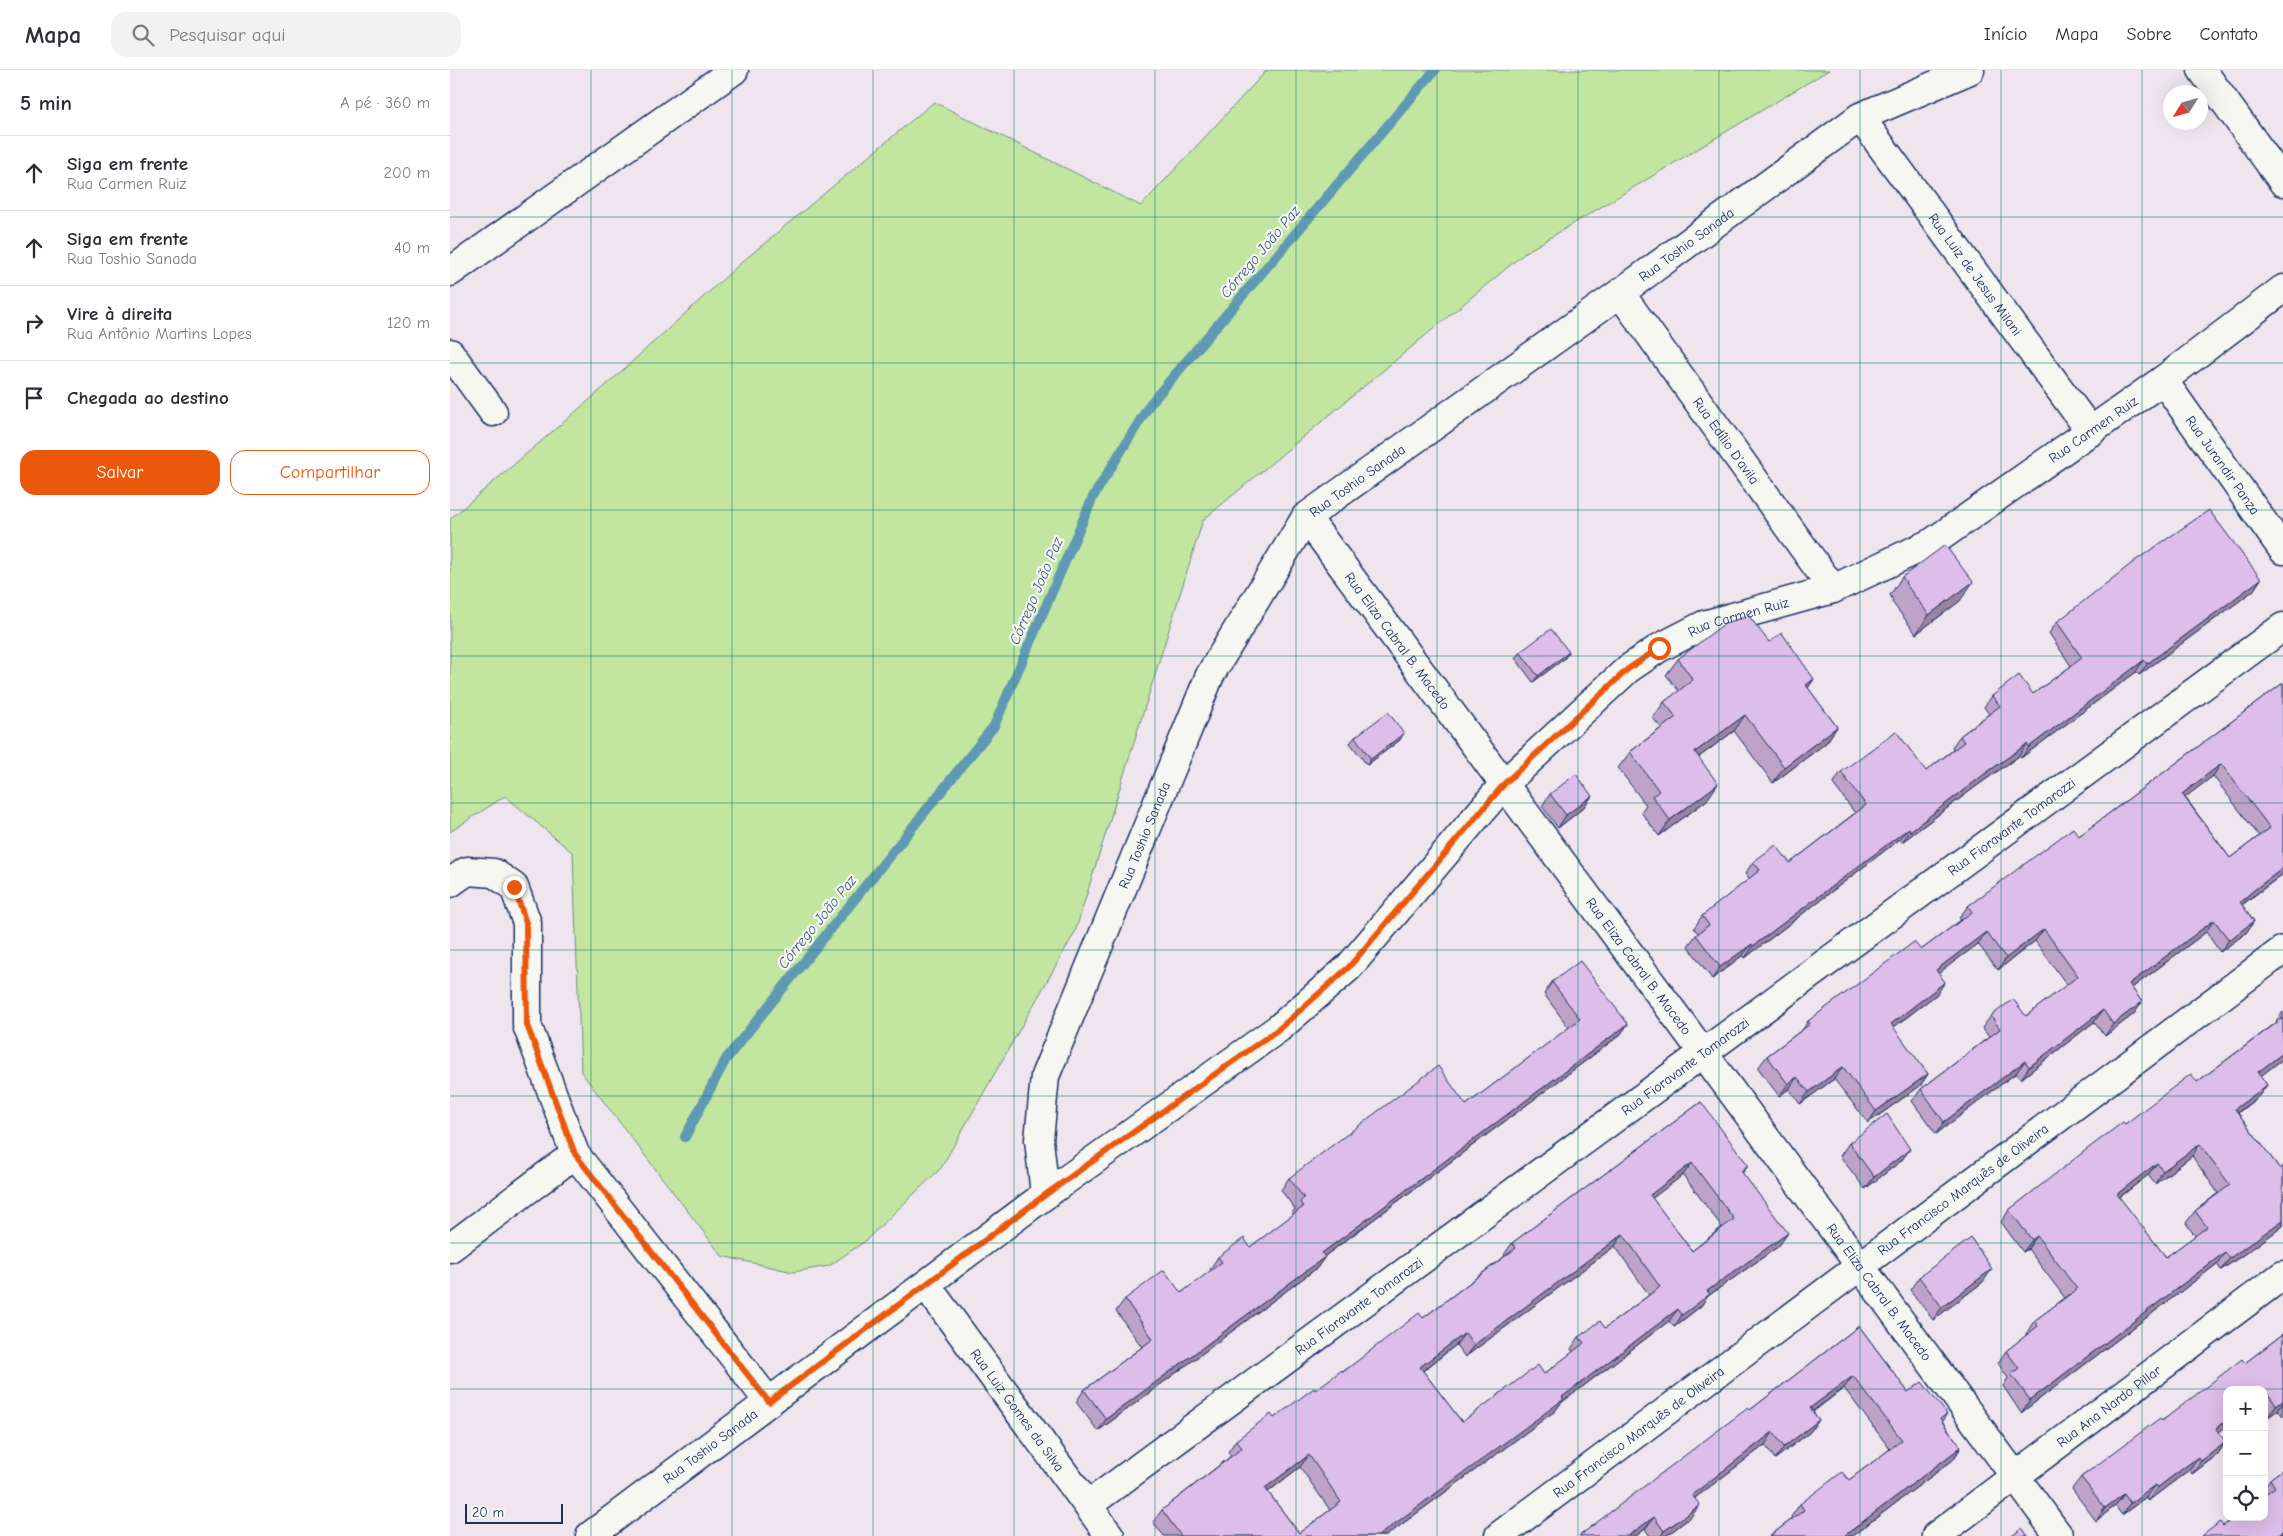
<!DOCTYPE html>
<html lang="pt">
<meta charset="utf-8">
<style>
:root{--surface:#fff;--page:#f2f2f3;--text:#2b2b33;--muted:#7c7c81;--line:#e1e1e2;--accent:#ea580c}
body{margin:0;font-family:"Comic Neue",sans-serif;background:var(--page);color:var(--text)}
.controls{position:absolute;right:15px;bottom:15px;display:grid;overflow:hidden;border-radius:10px;box-shadow:0 5px 20px #0002}
.controls button{width:45px;height:45px;display:grid;place-items:center;padding:0;border:0;border-bottom:1px solid var(--line);background:var(--surface);color:var(--text);font:25px sans-serif}
.compass{position:absolute;left:1713px;top:15px;width:45px;height:45px;border-radius:50%;background:var(--surface);box-shadow:0 5px 20px #0002;rotate:233deg}
.scale{position:absolute;left:15px;bottom:12px;width:98px;box-sizing:border-box;padding-left:5px;border:2px solid #1b2f5e;border-top:0;font-size:14px;line-height:18px;white-space:nowrap;color:#1b2f5e;-webkit-text-stroke:4px #f6f6f2;paint-order:stroke}
.stop{position:absolute;width:15px;height:15px;margin:-11px;border:4px solid #ea580c;border-radius:50%;background:#fff}
.stop.end{background:#ea580c;border-color:#fff;box-shadow:0 1px 5px #0008}
.list{margin:0;padding:0;list-style:none}
h2{display:flex;justify-content:space-between;align-items:center;height:65px;margin:0;padding:0 20px;font-size:21px}
h2 small{font-size:16px;font-weight:400;color:var(--muted)}
.list li{display:grid;grid-template-columns:32px 1fr auto;gap:15px;align-items:center;box-sizing:border-box;height:75px;padding:0 20px;border-top:1px solid var(--line)}
.list b{display:block;font-size:19px;white-space:nowrap}
.list p{margin:0;font-size:16px;white-space:nowrap;color:var(--muted)}
.list em{font-size:16px;font-style:normal;color:var(--muted)}
.actions{display:flex;gap:10px;padding:15px 20px}
.actions a{flex:1;padding:11px 0;border:1px solid var(--accent);border-radius:15px;text-align:center;font-size:18px;color:var(--accent)}
.actions .main{background:var(--accent);color:#fff}
.icon{flex:none;width:28px;height:28px;fill:none;stroke:currentColor;stroke-width:2;stroke-linecap:round;stroke-linejoin:round}
.map{position:relative;flex:none;width:1833px;height:1466px;overflow:hidden}
header{display:flex;align-items:center;gap:30px;box-sizing:border-box;height:70px;padding:0 25px;background:var(--surface);border-bottom:1px solid var(--line)}
header strong{font-size:24px}
nav{display:flex;gap:28px;margin-inline-start:auto;font-size:18px}
.search{width:350px;height:45px;background:var(--page);display:flex;align-items:center;gap:12px;box-sizing:border-box;padding:0 18px;border-radius:15px;color:var(--muted);font-size:19px}
main{display:flex}
aside{flex:1;background:var(--surface)}
.map>svg:first-child{display:block}
</style>
<header>
<strong>Mapa</strong>
<div class="search"><svg class="icon" aria-label="search" viewBox="0 0 24 24"><circle cx="10" cy="10" r="6"/><path d="M15 15l6 6"/></svg>Pesquisar aqui</div>
<nav><a>Início</a><a>Mapa</a><a>Sobre</a><a>Contato</a></nav>
</header>
<main>
<aside>
<h2>5 min<small>A pé · 360 m</small></h2>
<ul class="list">
<li><svg class="icon" aria-label="ahead" viewBox="0 0 24 24"><path d="M12 20V5M6 11l6-6 6 6"/></svg><div><b>Siga em frente</b><p>Rua Carmen Ruiz</p></div><em>200 m</em></li>
<li><svg class="icon" aria-label="ahead" viewBox="0 0 24 24"><path d="M12 20V5M6 11l6-6 6 6"/></svg><div><b>Siga em frente</b><p>Rua Toshio Sanada</p></div><em>40 m</em></li>
<li><svg class="icon" aria-label="right" viewBox="0 0 24 24"><path d="M7 20v-9h11M14 6l5 5-5 5"/></svg><div><b>Vire à direita</b><p>Rua Antônio Martins Lopes</p></div><em>120 m</em></li>
<li><svg class="icon" aria-label="arrive" viewBox="0 0 24 24"><path d="M6 21V4h12l-3 4 3 4H6"/></svg><div><b>Chegada ao destino</b></div></li>
</ul>
<div class="actions"><a class="main">Salvar</a><a>Compartilhar</a></div>
</aside>
<div class="map">
<svg width="1833" height="1466" viewBox="0 0 1833 1466">
<rect width="100%" height="100%" fill="#eee5ef"/>
<filter id="ink" filterUnits="userSpaceOnUse"><feTurbulence type="fractalNoise" baseFrequency=".02" numOctaves="2"/><feDisplacementMap in="SourceGraphic" scale="10" xChannelSelector="R" yChannelSelector="G"/><feConvolveMatrix kernelMatrix="1 2 1 2 8 2 1 2 1" color-interpolation-filters="sRGB"/></filter>
<g filter="url(#ink)">
<path fill="#c2e6a0" stroke="#6e8a7f" d="M817 0H1379L1076 182 753 450 625 862 491 1098 414 1172 379 1196 343 1202 272 1186 131 1002 123 783 55 726 0 762V449L143 327 292 192 484 32 691 136Z"/>
<g fill="none" stroke-linecap="round" stroke-linejoin="round">
<path stroke="#6199b3" stroke-width="10" d="M235 1067 276 989 544 656 643 427 700 334 985 0"/>
<g stroke="#1b2f5e" stroke-width="31">
<g id="minor">
<path d="M1752 0 1833 112"/>
<path id="s1" d="M1410 47 1641 362"/>
<path d="M0 202 284 0"/>
<path id="s2" d="M1170 223 1383 519"/>
<path d="M0 283 43 342"/>
<path id="s3" d="M1713 310 1833 480"/>
<path id="s4" d="M856 447 1254 984 1609 1466"/>
<path d="M0 813 17 801 44 803 64 817 77 853V955L125 1084 319 1332"/>
<path id="s5" d="M595 1125 589 1070 595 1006 760 605 856 447 1170 223 1410 47 1520 0"/>
<path d="M0 1178 125 1084"/>
<path id="s6" d="M476 1215 660 1466"/>
<path id="s7" d="M638 1435 1833 557"/>
<path id="s8" d="M140 1466 595 1125 829 958 899 897 1055 713 1178 599 1209 578 1254 555 1383 519 1483 472 1713 310 1833 219"/>
<path id="s9" d="M1049 1466 1833 880"/>
<path id="s10" d="M1486 1466 1833 1205"/>
</g>
</g>
<use href="#minor" stroke="#f6f6f2" stroke-width="28"/>
</g>
<path fill="#bea3c8" stroke="#1b2f5e" fill-rule="evenodd" d="M1452 507 1510 531 1466 564 1442 532 1443 530 1440 525Z
M1811 509 1803 521 1689 605 1686 602 1571 688 1569 686 1528 715 1452 772 1450 769 1295 888 1293 885 1262 909 1238 876 1246 865 1248 863 1244 858 1252 846 1299 809 1295 804 1303 792 1340 793 1405 743 1383 714 1391 702 1476 701 1503 680 1502 677 1510 666 1539 644 1534 637 1542 626 1583 624 1621 596 1599 563 1607 552Z
M1319 572 1364 609 1358 618 1387 657 1376 673 1323 713 1284 661 1249 687 1257 730 1209 766 1191 742 1196 735 1168 698 1180 682 1211 658 1203 648 1214 632 1229 621 1216 605 1228 589Z
M1070 582H1119L1114 589 1083 612 1065 588Z
M1833 613V804L1792 835 1804 851 1796 863 1770 882 1756 862 1682 918 1692 932 1684 944 1655 966 1644 952 1571 1009 1566 1003 1486 1064 1462 1031 1471 1019 1539 967 1532 958 1541 946H1576L1617 915 1585 871 1548 900 1528 874 1488 903 1487 924 1443 958 1478 1004 1470 1016 1418 1053 1384 1009 1350 1034 1339 1019 1329 1026 1308 998 1317 986 1353 959 1358 951 1471 880 1511 850 1509 848 1518 836 1629 766ZM1763 706 1809 766 1780 788 1735 727Z
M905 667 950 670 917 695 900 673Z
M1100 724 1142 726 1133 738 1108 758 1092 736Z
M1102 912 1178 954 1170 965 875 1186 867 1198 648 1361 626 1332 634 1320 692 1277 666 1241 675 1229 731 1223 761 1201 760 1199 768 1187 800 1177 843 1145 841 1144 845 1139 831 1120 839 1108 1016 1035 1119 958 1094 924Z
M1833 942V989L1810 1006 1817 1015 1808 1027 1788 1043 1830 1099 1833 1096V1156L1806 1176 1771 1200 1767 1194 1571 1343 1553 1316 1558 1308 1548 1293 1556 1281 1577 1265 1576 1264 1584 1251 1615 1228 1578 1179 1573 1182 1551 1152 1559 1140 1675 1054 1747 1012 1827 952 1826 951ZM1742 1086 1768 1123 1745 1141 1736 1153 1745 1166 1716 1187 1669 1128 1698 1105 1705 1114Z
M1251 1032 1292 1103 1329 1176 1258 1226 1251 1236 1224 1257 1219 1251 1111 1333 1105 1341 936 1466H714L703 1452 712 1440 781 1386 778 1382 786 1370 824 1348 865 1320 973 1248 1055 1186 1054 1185 1062 1173ZM1233 1105 1272 1157 1242 1181 1202 1128ZM1165 1176 1199 1225 1155 1258 1129 1267 1121 1279 1123 1282 1094 1304 1012 1352 973 1301 1006 1275 1015 1287ZM850 1397 880 1440 849 1463 818 1422Z
M1399 1073 1460 1079 1451 1091 1415 1119 1390 1086Z
M1469 1207 1533 1212 1483 1250 1460 1220Z
M1409 1256 1458 1322 1497 1344 1492 1351 1511 1377 1503 1390 1402 1466H1320L1342 1449 1341 1447 1350 1434 1399 1410 1440 1379 1394 1318 1363 1342 1369 1350 1360 1362 1325 1389 1315 1375 1245 1428 1241 1447 1216 1466H1200L1195 1459 1186 1466 1300 1340Z
M1833 1264V1346L1828 1340 1817 1348 1814 1343V1320L1769 1362 1776 1372 1767 1385 1742 1404 1739 1400 1698 1431 1696 1427 1672 1445 1665 1436 1646 1451 1622 1419 1631 1407 1795 1293Z
M1833 1399V1466L1773 1456 1814 1447V1417L1820 1409Z"/>
<path fill="#9b84a3" stroke="#1b2f5e" d="M1811 509 1803 521 1689 605 1697 594Z
M1523 512 1510 531 1466 564 1479 545Z
M1119 582 1114 589 1083 612 1088 606Z
M1694 590 1686 602 1571 688 1579 677Z
M1364 609 1353 625 1356 615Z
M1295 645 1284 661 1234 698 1245 682Z
M1387 657 1376 673 1323 713 1334 697Z
M954 663 950 670 917 695 921 689Z
M1577 674 1569 686 1528 715 1452 772 1460 761 1536 703Z
M1771 694 1763 706 1724 736 1732 724Z
M1268 714 1257 730 1209 766 1220 750Z
M1142 726 1133 738 1108 758 1116 745Z
M1459 758 1450 769 1295 888 1303 876Z
M1833 798V804L1795 832 1782 844 1790 832 1804 820Z
M1764 850 1756 862 1671 926 1679 914Z
M1804 851 1796 863 1770 882 1779 870Z
M1594 859 1585 871 1548 900 1556 888Z
M1536 862 1528 874 1477 912 1486 900Z
M1302 874 1293 885 1262 909 1270 897Z
M1495 912 1487 924 1432 966 1441 954Z
M1692 932 1684 944 1655 966 1663 954Z
M1653 940 1644 952 1571 1009 1579 997Z
M1178 954 1170 965 864 1194 872 1183Z
M1833 983V989L1799 1015 1808 1002Z
M1575 991 1566 1003 1486 1064 1494 1052Z
M1393 997 1384 1009 1350 1034 1359 1022Z
M1478 1004 1470 1016 1418 1053 1426 1041Z
M1347 1007 1339 1019 1329 1026 1338 1014Z
M1817 1015 1808 1027 1776 1051 1785 1039Z
M1750 1074 1742 1086 1705 1114 1713 1101Z
M1460 1079 1451 1091 1415 1119 1424 1107Z
M1242 1093 1233 1105 1191 1137 1200 1125Z
M1707 1093 1698 1105 1658 1136 1667 1124Z
M1298 1095 1290 1107 1291 1101Z
M1833 1150V1156L1806 1176 1771 1200 1780 1188Z
M1338 1163 1329 1176 1258 1226 1251 1236 1224 1257 1232 1245 1257 1221Z
M1173 1164 1165 1176 1015 1287 1024 1275Z
M1587 1166 1578 1179 1573 1182 1582 1170Z
M1775 1182 1767 1194 1571 1343 1580 1330Z
M875 1187 867 1198 648 1361 656 1349Z
M1542 1199 1533 1212 1483 1250 1492 1237Z
M1228 1239 1219 1251 1111 1333 1105 1341 936 1466H928Z
M1015 1263 1006 1275 962 1309 970 1297Z
M1403 1306 1394 1318 1351 1350 1360 1338Z
M1833 1330V1332L1828 1340 1817 1348 1826 1335Z
M1369 1350 1360 1362 1325 1389 1334 1377Z
M1777 1350V1356L1757 1371 1766 1359Z
M1323 1362 1315 1375 1233 1437 1242 1425Z
M1776 1372 1767 1385 1742 1404 1751 1391Z
M1511 1377 1503 1390 1402 1466H1394Z
M859 1385 850 1397 807 1430 815 1418Z
M1748 1387 1739 1400 1698 1431 1707 1418Z
M1705 1415 1696 1427 1672 1445 1680 1433Z
M1674 1424 1665 1436 1646 1451 1655 1438Z
M1250 1435 1241 1447 1216 1466H1211L1214 1461Z
M1204 1447 1195 1459 1186 1466H1178Z
M1833 1461V1466H1826Z"/>
<path fill="#ddbde9" stroke="#1b2f5e" fill-rule="evenodd" d="M1759 440 1811 509 1697 594 1694 590 1579 677 1577 674 1536 703 1460 761 1459 758 1303 876 1302 874 1270 897 1246 865 1259 855 1252 846 1310 800 1303 792 1326 775 1340 793 1416 735 1391 702 1446 661 1476 701 1514 672 1510 666 1550 636 1542 626 1569 605 1583 624 1632 588 1607 552 1686 490Z
M1495 475 1523 512 1479 545 1455 513 1456 512 1452 507Z
M1299 546 1319 572 1332 563 1364 609 1356 615 1387 657 1334 697 1295 645 1245 682 1268 714 1220 750 1202 726 1209 721 1180 682 1226 647 1214 632 1243 610 1228 589 1275 553Z
M1101 559 1119 582 1088 606 1070 582Z
M1833 613V798L1804 820 1790 832 1804 851 1779 870 1764 850 1679 914 1692 932 1663 954 1653 940 1579 997 1575 991 1494 1052 1471 1019 1550 959 1541 946 1563 929 1576 946 1628 906 1594 859 1556 888 1536 862 1486 900 1495 912 1441 954 1478 1004 1426 1041 1393 997 1359 1022 1347 1007 1338 1014 1317 986 1360 954 1358 951 1464 872 1471 880 1522 842 1518 836 1623 758 1629 766ZM1771 694 1820 758 1780 788 1732 724Z
M938 642 954 663 921 689 905 667Z
M1126 704 1142 726 1116 745 1100 724Z
M1130 891 1178 954 872 1183 875 1187 656 1349 634 1320 703 1269 675 1229 714 1200 731 1223 772 1192 768 1187 794 1168 800 1177 853 1137 850 1132 854 1128 839 1108 988 996 1016 1035 1130 949 1102 912Z
M1833 948V983L1808 1002 1817 1015 1785 1039 1830 1099 1833 1096V1150L1780 1188 1775 1182 1580 1330 1561 1304 1569 1298 1556 1281 1588 1256 1584 1251 1627 1219 1587 1166 1582 1170 1559 1140 1636 1080 1673 1052 1675 1054 1741 1004 1747 1012ZM1750 1074 1780 1115 1745 1141 1757 1157 1716 1187 1667 1124 1707 1093 1713 1101Z
M1251 1032 1298 1095 1291 1101 1338 1163 1257 1221 1260 1224 1232 1245 1228 1239 1112 1327 1114 1329 928 1466H731L712 1440 792 1378 786 1370 821 1344 824 1348 864 1318 865 1320 892 1300 893 1302 969 1243 973 1248 1066 1178 1062 1173ZM1242 1093 1284 1149 1242 1181 1200 1125ZM1173 1164 1210 1217 1155 1258 1150 1251 1129 1267 1134 1273 1094 1304 1088 1295 1012 1352 970 1297 1015 1263 1024 1275ZM859 1385 891 1432 849 1463 815 1418Z
M1437 1044 1460 1079 1424 1107 1399 1073Z
M1521 1168 1542 1199 1492 1237 1469 1207Z
M1409 1256 1458 1322 1472 1312 1497 1344 1490 1349 1511 1377 1394 1466H1320L1354 1440 1350 1434 1392 1402 1399 1410 1452 1370 1403 1306 1360 1338 1369 1350 1334 1377 1323 1362 1242 1425 1250 1435 1214 1461 1204 1447 1178 1466H1129L1263 1364 1298 1338 1300 1340Z
M1833 1264V1330L1826 1335 1816 1321 1814 1322V1320H1777V1350L1766 1359 1776 1372 1751 1391 1748 1387 1707 1418 1705 1415 1680 1433 1674 1424 1655 1438 1631 1407 1710 1348 1712 1351 1792 1289 1795 1293Z
M1833 1399V1461L1826 1466H1752L1770 1452 1773 1456 1785 1447H1814V1425L1825 1417 1820 1409Z
M1572 1458 1578 1466H1562Z"/>
</g>
<g fill="none" stroke-linecap="round" stroke-linejoin="round" filter="url(#ink)">
<path stroke="#ea580c" stroke-width="6" d="M64 817 76 853 77 955 125 1084 319 1332 595 1125 830 958 899 897 1055 713 1178 599 1209 578"/>
</g>
<path fill="none" stroke="#0f766e" stroke-width="1" stroke-opacity="0.55" d="M141 0V1466M282 0V1466M423 0V1466M564 0V1466M705 0V1466M846 0V1466M987 0V1466M1128 0V1466M1269 0V1466M1410 0V1466M1551 0V1466M1692 0V1466M0 147H1833M0 293H1833M0 440H1833M0 586H1833M0 733H1833M0 880H1833M0 1026H1833M0 1173H1833M0 1319H1833"/>
<g text-anchor="middle" stroke-width="4.5" stroke-linejoin="round" paint-order="stroke">
<g font-size="14" fill="#1b2f5e" stroke="#f6f6f2">
<text dy="5" stroke="none"><textPath href="#s5" startOffset="1206">Rua Toshio Sanada</textPath></text>
<text dy="5" stroke="none"><textPath href="#s1" startOffset="195">Rua Luiz de Jesus Milani</textPath></text>
<text dy="5" stroke="none"><textPath href="#s8" startOffset="1886">Rua Carmen Ruiz</textPath></text>
<text dy="5" stroke="none"><textPath href="#s2" startOffset="182">Rua Edílio D'avila</textPath></text>
<text dy="5" stroke="none"><textPath href="#s3" startOffset="104">Rua Jurandir Panza</textPath></text>
<text dy="5" stroke="none"><textPath href="#s5" startOffset="801">Rua Toshio Sanada</textPath></text>
<text dy="5" stroke="none"><textPath href="#s8" startOffset="1481">Rua Carmen Ruiz</textPath></text>
<text dy="5" stroke="none"><textPath href="#s4" startOffset="154">Rua Eliza Cabral B. Macedo</textPath></text>
<text dy="5" stroke="none"><textPath href="#s7" startOffset="1146">Rua Fioravante Tomarozzi</textPath></text>
<text dy="5" stroke="none"><textPath href="#s5" startOffset="380">Rua Toshio Sanada</textPath></text>
<text dy="5" stroke="none"><textPath href="#s4" startOffset="559">Rua Eliza Cabral B. Macedo</textPath></text>
<text dy="5" stroke="none"><textPath href="#s7" startOffset="741">Rua Fioravante Tomarozzi</textPath></text>
<text dy="5" stroke="none"><textPath href="#s9" startOffset="579">Rua Francisco Marquês de Oliveira</textPath></text>
<text dy="5" stroke="none"><textPath href="#s4" startOffset="964">Rua Eliza Cabral B. Macedo</textPath></text>
<text dy="5" stroke="none"><textPath href="#s7" startOffset="336">Rua Fioravante Tomarozzi</textPath></text>
<text dy="5" stroke="none"><textPath href="#s10" startOffset="216">Rua Ana Nardo Pillar</textPath></text>
<text dy="5" stroke="none"><textPath href="#s6" startOffset="155">Rua Luiz Gomes da Silva</textPath></text>
<text dy="5" stroke="none"><textPath href="#s9" startOffset="174">Rua Francisco Marquês de Oliveira</textPath></text>
<text dy="5" stroke="none"><textPath href="#s8" startOffset="150">Rua Toshio Sanada</textPath></text>
</g>
<g font-size="15" font-style="italic" fill="#385b81" stroke="#f6f6f2">
<text transform="translate(810 182) rotate(-50)" y="5">Córrego João Paz</text>
<text transform="translate(586 521) rotate(-67)" y="5">Córrego João Paz</text>
<text transform="translate(367 852) rotate(-51)" y="5">Córrego João Paz</text>
</g>
</g>
</svg>
<div class="controls">
<button>+</button>
<button>−</button>
<button><svg class="icon" aria-label="locate" viewBox="0 0 24 24"><circle cx="12" cy="12" r="6"/><path d="M12 2v4M12 18v4M2 12h4M18 12h4"/></svg></button>
</div>
<svg class="compass" viewBox="-18 -18 36 36"><path d="M0-13l5 13h-10z" fill="#e53935"/><path d="M0 13l5-13h-10z" fill="#7c7c81"/></svg>
<div class="scale">20 m</div>
<div class="stop" style="left:1209px;top:578px"></div>
<div class="stop end" style="left:64px;top:817px"></div>
</div>
</main>
